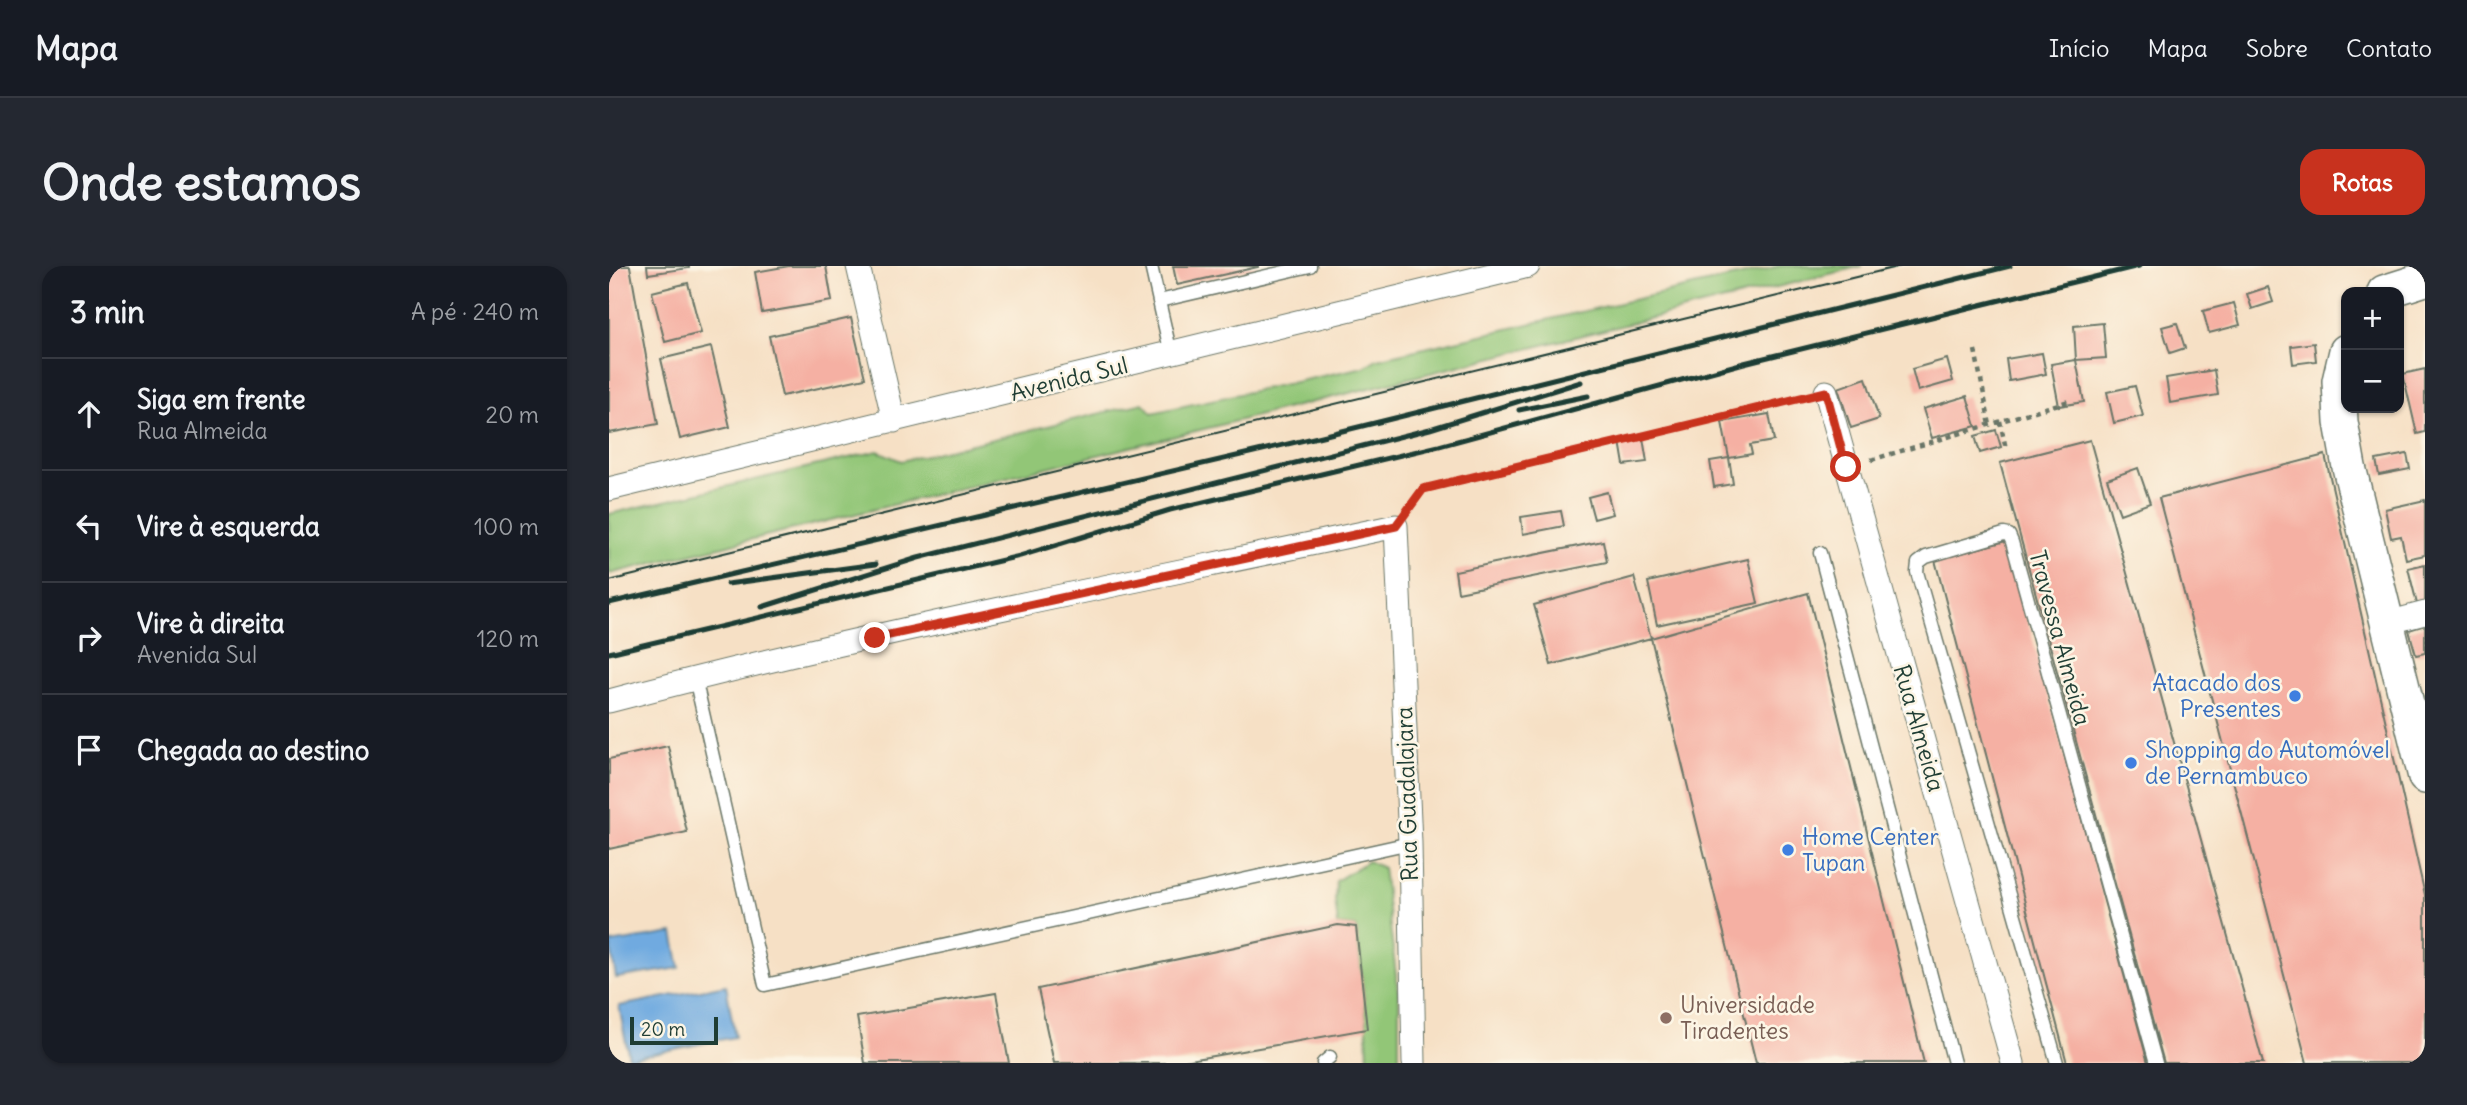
<!DOCTYPE html>
<html lang="pt">
<meta charset="utf-8">
<style>
:root{--surface:#171b24;--page:#242831;--text:#f1f3f6;--muted:#9ea1a6;--line:#363941;--accent:#c8321e}
body{margin:0;font-family:Delius,sans-serif;background:var(--page);color:var(--text)}
.controls{position:absolute;right:21px;top:21px;display:grid;overflow:hidden;border-radius:14px;box-shadow:0 2px 5px #0004}
.controls button{width:63px;height:63px;display:grid;place-items:center;padding:0;border:0;border-bottom:2px solid var(--line);background:var(--surface);color:var(--text);font:35px sans-serif}
.scale{position:absolute;left:21px;bottom:18px;width:88px;box-sizing:border-box;padding-left:7px;border:4px solid #1f3d34;border-top:0;font-size:19px;line-height:24px;white-space:nowrap;color:#1f3d34;-webkit-text-stroke:5px #fcf5e5;paint-order:stroke}
.stop{position:absolute;width:21px;height:21px;margin:-16px;border:5px solid #c8321e;border-radius:50%;background:#fff}
.stop.end{background:#c8321e;border-color:#fff;box-shadow:0 2px 7px #0008}
.list{margin:0;padding:0;list-style:none}
h2{display:flex;justify-content:space-between;align-items:center;height:91px;margin:0;padding:0 28px;font-size:30px}
h2 small{font-size:23px;font-weight:400;color:var(--muted)}
.list li{display:grid;grid-template-columns:46px 1fr auto;gap:21px;align-items:center;box-sizing:border-box;height:112px;padding:0 28px;border-top:2px solid var(--line)}
.list b{display:block;font-size:26px;white-space:nowrap}
.list p{margin:0;font-size:23px;white-space:nowrap;color:var(--muted)}
.list em{font-size:23px;font-style:normal;color:var(--muted)}
.icon{flex:none;width:38px;height:38px;fill:none;stroke:currentColor;stroke-width:2;stroke-linecap:round;stroke-linejoin:round}
.map{position:relative;flex:none;width:1816px;height:797px;overflow:hidden;border-radius:21px}
header{display:flex;align-items:center;gap:42px;box-sizing:border-box;height:98px;padding:0 35px;background:var(--surface);border-bottom:2px solid var(--line)}
header strong{font-size:33px}
nav{display:flex;gap:38px;margin-inline-start:auto;font-size:24px}
.intro{display:flex;align-items:center;justify-content:space-between;box-sizing:border-box;height:168px;padding:0 42px}
h1{margin:0;font-size:49px}
.button{padding:18px 32px;border-radius:21px;background:var(--accent);color:#fff;font-size:24px;font-weight:700}
main{display:flex;gap:42px;padding:0 42px}
aside{flex:1;background:var(--surface);border-radius:21px;box-shadow:0 2px 5px #0004}
.map>svg:first-child{display:block}
</style>
<header>
<strong>Mapa</strong>
<nav><a>Início</a><a>Mapa</a><a>Sobre</a><a>Contato</a></nav>
</header>
<div class="intro"><h1>Onde estamos</h1><a class="button">Rotas</a></div>
<main>
<aside>
<h2>3 min<small>A pé · 240 m</small></h2>
<ul class="list">
<li><svg class="icon" aria-label="ahead" viewBox="0 0 24 24"><path d="M12 20V5M6 11l6-6 6 6"/></svg><div><b>Siga em frente</b><p>Rua Almeida</p></div><em>20 m</em></li>
<li><svg class="icon" aria-label="left" viewBox="0 0 24 24"><path d="M17 20v-9H6M10 6l-5 5 5 5"/></svg><div><b>Vire à esquerda</b></div><em>100 m</em></li>
<li><svg class="icon" aria-label="right" viewBox="0 0 24 24"><path d="M7 20v-9h11M14 6l5 5-5 5"/></svg><div><b>Vire à direita</b><p>Avenida Sul</p></div><em>120 m</em></li>
<li><svg class="icon" aria-label="arrive" viewBox="0 0 24 24"><path d="M6 21V4h12l-3 4 3 4H6"/></svg><div><b>Chegada ao destino</b></div></li>
</ul>
</aside>
<div class="map">
<svg width="1816" height="797" viewBox="0 0 1816 797">
<rect width="100%" height="100%" fill="#fcf5e5"/>
<filter id="ink" filterUnits="userSpaceOnUse"><feTurbulence type="fractalNoise" baseFrequency=".0143" numOctaves="2"/><feDisplacementMap in="SourceGraphic" scale="14" xChannelSelector="R" yChannelSelector="G"/><feConvolveMatrix kernelMatrix="1 2 1 2 8 2 1 2 1" color-interpolation-filters="sRGB"/></filter>
<filter id="wash" filterUnits="userSpaceOnUse"><feTurbulence type="fractalNoise" baseFrequency=".00686" numOctaves="4" result="noise"/><feDisplacementMap in="SourceGraphic" scale="28" xChannelSelector="R" yChannelSelector="G"/><feGaussianBlur stdDeviation="1.57" result="paint"/><feColorMatrix in="noise" values="0 0 0 0 0 0 0 0 0 0 0 0 0 0 0 0 0 1.4 0 .05"/><feComposite in="paint" operator="in"/></filter>
<g filter="url(#wash)">
<rect width="100%" height="100%" fill="#f6e0c5"/>
<path fill="#92c677" stroke="#588256" stroke-width="2" d="M1171 0H1253L583 166 0 308V248L269 185 292 195 534 137 543 147 755 101 768 93Z
M759 595 774 602 790 734V797H759L758 763 747 661 729 659 726 634 727 615Z"/>
<path fill="#70aae0" stroke="#48748a" stroke-width="2" d="M64 667 71 702 7 712 1 677Z
M117 719 126 771 20 792 10 740Z"/>
<g id="blocks">
<path fill="#f5b0a3" d="M0 0H21L49 158 0 167Z
M38 0H80V2L39 8Z
M180 0H217L223 35 153 47 146 6Z
M564 0H649V1L568 19Z
M79 17 92 67 56 76 43 26Z
M1659 21 1664 36 1643 43 1638 28Z
M1625 37 1631 59 1600 67 1594 45Z
M242 52 256 112 173 130 160 70Z
M1494 57 1497 92 1467 94 1465 60Z
M1568 57 1576 82 1561 87 1553 61Z
M1705 77 1707 95 1684 98 1682 80Z
M102 81 121 161 71 173 52 93Z
M1433 87 1437 108 1400 115 1397 93Z
M1338 93 1344 115 1309 125 1303 103Z
M1467 94 1475 136 1450 140 1442 98Z
M1816 103V166L1808 168 1794 108Z
M1605 104 1609 129 1561 137 1557 112Z
M1257 112 1270 153 1242 162 1229 122Z
M1526 120 1534 150 1505 157 1498 126Z
M1358 130 1367 160 1323 172 1314 143Z
M1160 148 1165 175 1141 179 1143 188 1120 192 1113 156Z
M1387 164 1392 181 1371 187 1366 170Z
M1034 172 1038 196 1015 199 1011 175Z
M1481 174 1654 797H1555L1391 197Z
M1798 188 1801 203 1770 209 1767 194Z
M1716 189 1816 629V797H1698L1550 232Z
M1120 192 1124 218 1105 221 1101 195Z
M1529 202 1541 237 1511 248 1498 213Z
M998 226 1004 248 985 253 979 231Z
M1816 234V289L1797 293 1792 270 1782 272 1776 243Z
M952 245 955 260 914 268 912 251Z
M994 275 998 296 849 326 846 305Z
M1397 275 1539 797H1458L1326 294Z
M1139 293 1149 337 1048 359 1039 316Z
M1816 298V336L1808 338 1799 302Z
M1025 311 1042 372 942 399 925 339Z
M1199 327 1315 797H1147L1042 372Z
M1816 359V387L1807 389 1800 364Z
M59 480 78 566 0 583V493Z
M729 659 747 661 758 763 564 797H445L429 723Z
M387 727 400 797H256L248 751Z"/>
</g>
</g>
<g filter="url(#ink)">
<use href="#blocks" fill-opacity="0" stroke="#6a7667" stroke-width="2"/>
<g fill="none" stroke-linecap="round" stroke-linejoin="round">
<g stroke="#6a7667" stroke-width="15">
<path id="lane" d="M542 0 562 88
M550 35 701 0
M1211 287 1345 797
M86 412 156 719 801 577
M714 797 721 791
M1448 797 1308 306 1309 297 1317 291 1395 268 1400 269 1403 276 1547 797"/>
</g>
<g stroke="#6a7667" stroke-width="25">
<path id="street" d="M249 0 285 155
M1217 126 1404 797
M0 223 919 0
M1778 357 1816 347
M0 435C260 366 524 316 787 260L801 577 805 797"/>
</g>
<g stroke="#6a7667" stroke-width="36">
<path id="secondary" d="M1775 26 1816 13
M1737 85 1730 115 1732 156 1740 201 1816 511"/>
</g>
<path stroke="#6a7667" stroke-width="4.5" stroke-dasharray="5 5" stroke-linecap="butt" d="M1366 84 1381 159
M1391 155 1397 183
M1262 194 1463 134
M801 242 814 224 1192 132"/>
<use href="#lane" stroke="#fff" stroke-width="12"/>
<use href="#street" stroke="#fff" stroke-width="23"/>
<use href="#secondary" stroke="#fff" stroke-width="33"/>
<path stroke="#1f3d34" stroke-width="2" d="M0 315 1292 0"/>
<path stroke="#1f3d34" stroke-width="5" d="M910 144 979 130
M118 318 267 298
M0 337 713 170 1401 0
M153 341 309 292 821 163 972 116
M0 387 411 290 561 244 830 180 1135 97 1530 0"/>
</g>
</g>
<g fill="none" stroke-linecap="round" stroke-linejoin="round" filter="url(#ink)">
<path stroke="#c8321e" stroke-width="9" d="M266 372 787 260 814 223 1217 126 1237 201"/>
</g>
<g fill="#3f7fe0" stroke="#fcf5e5" stroke-width="2.5">
<circle cx="1686" cy="430" r="7"/>
<circle cx="1522" cy="497" r="7"/>
<circle cx="1179" cy="584" r="7"/>
</g>
<circle fill="#8d6e63" stroke="#fcf5e5" stroke-width="2.5" cx="1057" cy="752" r="7"/>
<g text-anchor="middle" stroke-width="5" stroke-linejoin="round" paint-order="stroke">
<g font-size="23" fill="#1f3d34" stroke="#fcf5e5">
<text transform="translate(460 113) rotate(-14)" y="8">Avenida Sul</text>
<text transform="translate(1451 372) rotate(75)" y="8">Travessa Almeida</text>
<text transform="translate(1310 462) rotate(74)" y="8">Rua Almeida</text>
<text transform="translate(798 528) rotate(-92)" y="8">Rua Guadalajara</text>
</g>
<g font-size="23" fill="#366cbe" stroke="#fcf5e5" text-anchor="start">
<text x="1672" y="425" text-anchor="end">Atacado dos<tspan x="1672" dy="26">Presentes</tspan></text>
<text x="1536" y="492">Shopping do Automóvel<tspan x="1536" dy="26">de Pernambuco</tspan></text>
<text x="1193" y="579">Home Center<tspan x="1193" dy="26">Tupan</tspan></text>
</g>
<g font-size="23" fill="#785e54" stroke="#fcf5e5" text-anchor="start">
<text x="1071" y="747">Universidade<tspan x="1071" dy="26">Tiradentes</tspan></text>
</g>
</g>
</svg>
<div class="controls">
<button>+</button>
<button>−</button>
</div>
<div class="scale">20 m</div>
<div class="stop" style="left:1237px;top:201px"></div>
<div class="stop end" style="left:266px;top:372px"></div>
</div>
</main>
